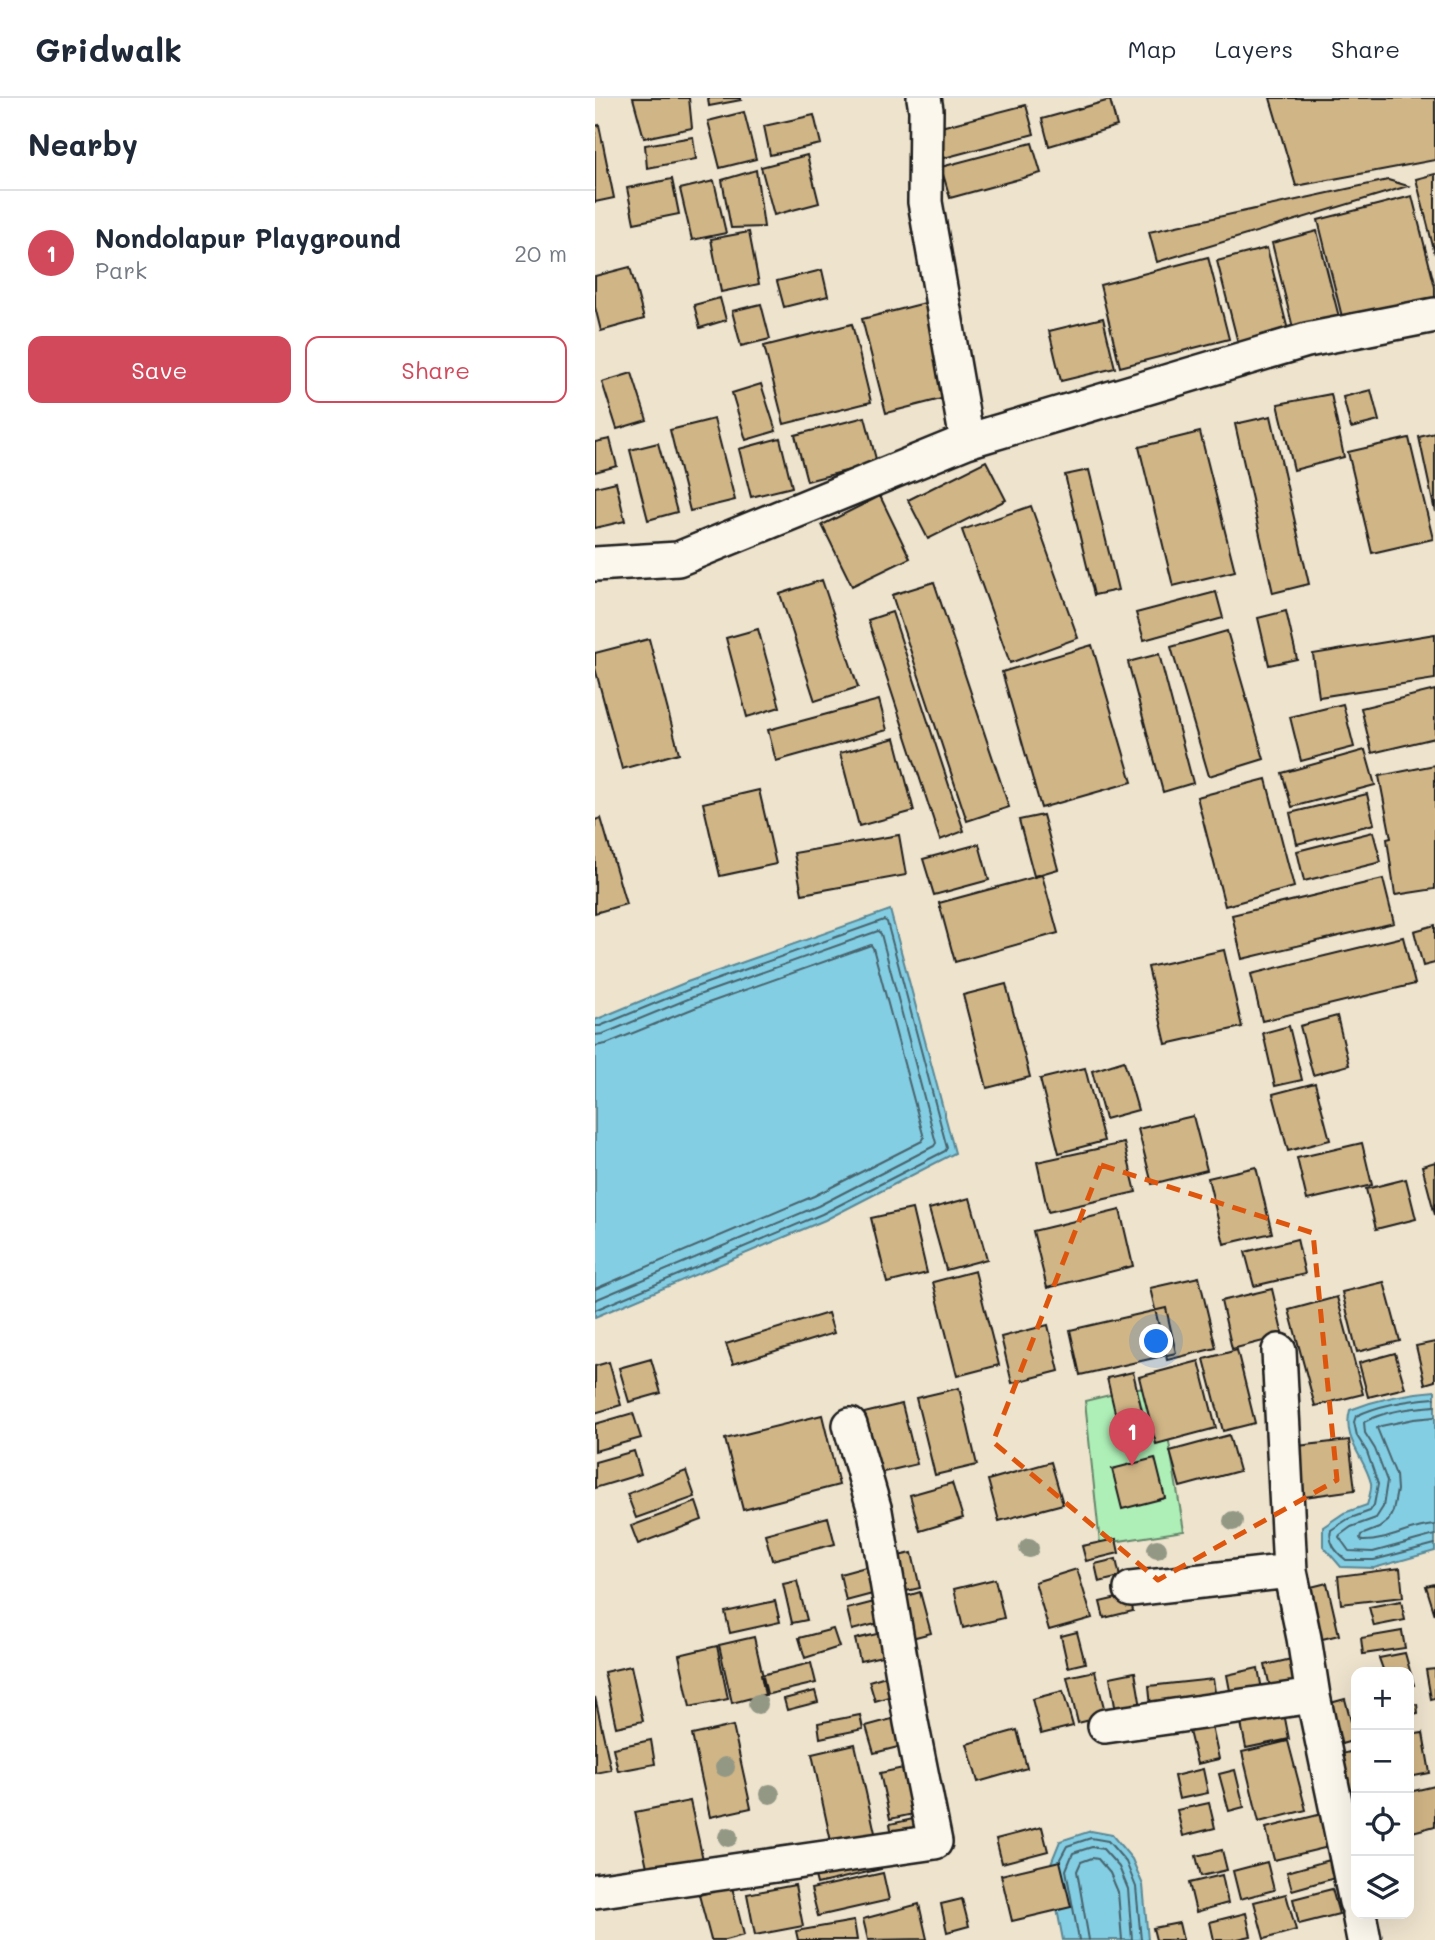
<!DOCTYPE html>
<meta charset="utf-8">
<style>
:root{--surface:#fff;--page:#f6f6f7;--text:#1f2937;--muted:#747a83;--line:#e0e1e3;--accent:#d1495b}
body{margin:0;font-family:Mali,sans-serif;background:var(--page);color:var(--text)}
.controls{position:absolute;right:21px;bottom:21px;display:grid;overflow:hidden;border-radius:14px;box-shadow:0 7px 28px #0002}
.controls button{width:63px;height:63px;display:grid;place-items:center;padding:0;border:0;border-bottom:2px solid var(--line);background:var(--surface);color:var(--text);font:35px sans-serif}
.you{position:absolute;left:562px;top:1244px;width:24px;height:24px;margin:-18px;border:5px solid #fff;border-radius:50%;background:#1a73e8;box-shadow:0 0 0 10px #1a73e833}
.badge{display:grid;place-items:center;width:46px;height:46px;border-radius:50%;background:var(--accent);color:#fff;font-size:23px;font-weight:700}
.pin{position:absolute;translate:-50% -58px;filter:drop-shadow(0 2px 4px #0008)}
.pin::after{content:'';position:absolute;top:37px;width:24px;height:21px;background:inherit;clip-path:polygon(0 0,100% 0,50% 100%)}
.list{margin:0;padding:0;list-style:none}
h2{display:flex;justify-content:space-between;align-items:center;height:91px;margin:0;padding:0 28px;font-size:30px}
h2 small{font-size:23px;font-weight:400;color:var(--muted)}
.list li{display:grid;grid-template-columns:46px 1fr auto;gap:21px;align-items:center;box-sizing:border-box;height:126px;padding:0 28px;border-top:2px solid var(--line)}
.list b{display:block;font-size:26px;white-space:nowrap}
.list p{margin:0;font-size:23px;white-space:nowrap;color:var(--muted)}
.list em{font-size:23px;font-style:normal;color:var(--muted)}
.actions{display:flex;gap:14px;padding:21px 28px}
.actions a{flex:1;padding:16px 0;border:2px solid var(--accent);border-radius:14px;text-align:center;font-size:24px;color:var(--accent)}
.actions .main{background:var(--accent);color:#fff}
.icon{flex:none;width:38px;height:38px;fill:none;stroke:currentColor;stroke-width:2;stroke-linecap:round;stroke-linejoin:round}
.map{position:relative;flex:none;width:840px;height:1842px;overflow:hidden}
header{display:flex;align-items:center;gap:42px;box-sizing:border-box;height:98px;padding:0 35px;background:var(--surface);border-bottom:2px solid var(--line)}
header strong{font-size:33px}
nav{display:flex;gap:38px;margin-inline-start:auto;font-size:24px}
main{display:flex}
aside{flex:1;background:var(--surface)}
.map>svg:first-child{display:block}
</style>
<header>
<strong>Gridwalk</strong>
<nav><a>Map</a><a>Layers</a><a>Share</a></nav>
</header>
<main>
<aside>
<h2>Nearby<small></small></h2>
<ul class="list">
<li><span class="badge">1</span><div><b>Nondolapur Playground</b><p>Park</p></div><em>20 m</em></li>
</ul>
<div class="actions"><a class="main">Save</a><a>Share</a></div>
</aside>
<div class="map">
<svg width="840" height="1842" viewBox="0 0 840 1842">
<rect width="100%" height="100%" fill="#eee3cd"/>
<filter id="ink" filterUnits="userSpaceOnUse"><feTurbulence type="fractalNoise" baseFrequency=".0143" numOctaves="2"/><feDisplacementMap in="SourceGraphic" scale="14" xChannelSelector="R" yChannelSelector="G"/><feConvolveMatrix kernelMatrix="1 2 1 2 8 2 1 2 1" color-interpolation-filters="sRGB"/></filter>
<g filter="url(#ink)">
<path fill="#aeefb7" stroke="#65866a" stroke-width="2" d="M564 1285 589 1433 505 1446 490 1303Z"/>
<path fill="#84cee4" stroke="#5a8794" stroke-width="2" d="M295 812 360 1055 230 1122 0 1219V922L92 884Z
M840 1293V1453L779 1470 746 1469 728 1448V1429L749 1415 772 1407C774 1400 777 1391 776 1385 769 1358 747 1341 755 1312 783 1301 810 1295 840 1293Z
M496 1733 517 1737 537 1761 548 1787 553 1842H468L454 1770 465 1743Z"/>
<g fill="none" stroke-linecap="round" stroke-linejoin="round">
<path stroke="#46636c" stroke-width="2" d="M0 928H5L95 891 289 822 292 824 352 1050 350 1053 227 1116 0 1212
M0 937 8 936 98 899 283 833 286 836 341 1045 339 1048 223 1108 0 1202
M0 948 11 946 102 909 276 847 278 850 329 1040 327 1043 219 1098 0 1191
M840 1300C813 1302 786 1306 761 1318L759 1324 762 1338 772 1354 783 1386 779 1407 775 1413 753 1421 736 1432C733 1445 741 1454 751 1462H779L840 1446
M840 1308C816 1310 790 1313 769 1324L770 1335 780 1351 792 1383 788 1409 781 1420 756 1429 745 1437 744 1439 754 1453 778 1454 840 1437
M840 1319 819 1321 786 1328 782 1330 801 1377 802 1392 798 1413 793 1423 784 1430 766 1437 765 1440 767 1443C793 1444 815 1428 840 1427
M465 1761 472 1748 496 1740 513 1743 531 1764 541 1789 546 1842
M484 1842 471 1772 478 1755 497 1749 508 1751 524 1769 533 1791 537 1842
M494 1842 482 1773 486 1764 497 1760 503 1761 515 1775 523 1794 527 1842"/>
</g>
<path fill="#d0b586" stroke="#1c1c1c" stroke-width="2" d="M38 0H94L97 30 49 40Z
M113 0H145L146 2 114 8Z
M675 0H840V62L701 88Z
M515 2 522 28 454 48 447 21Z
M431 7 439 36 349 60 342 30Z
M149 14 161 61 125 70 113 23Z
M219 17 226 46 175 57 169 28Z
M4 27 19 100 0 104V28Z
M98 39 101 61 52 70 50 47Z
M437 45 446 75 355 100 346 69Z
M212 57 224 105 179 117 166 69Z
M161 72 169 129 136 130 127 82Z
M840 76V156L821 81Z
M77 81 84 116 39 125 32 90Z
M793 82 813 88 562 164 554 134Z
M119 83 131 135 97 142 85 91Z
M817 98 840 189V204L749 227 723 122Z
M722 133 745 223 699 234 677 145Z
M154 134 164 186 126 194 116 141Z
M672 150 693 232 643 245 622 163Z
M613 159 634 241 525 269 505 187Z
M35 169 49 221 6 233 0 209V178Z
M227 172 233 198 189 209 182 183Z
M125 200 131 222 105 230 99 207Z
M334 204 358 298 291 315 267 221Z
M166 206 175 241 146 248 137 213Z
M508 220 520 270 466 283 454 233Z
M257 226 276 304 189 326 169 248Z
M37 275 52 322 22 331 7 284Z
M166 286 181 333 151 342 137 295Z
M776 292 784 323 756 330 748 299Z
M736 296 749 359 699 372 683 306Z
M676 318 714 486 678 495 640 326Z
M270 319 282 365 212 383 200 337Z
M119 321 140 402 95 413 75 332Z
M605 334 640 473 578 488 544 349Z
M840 335V414L824 339Z
M185 340 197 389 156 399 144 351Z
M814 340 838 441 777 455 753 354Z
M15 341 22 368 0 374V344Z
M63 345 82 414 53 422 35 352Z
M391 363 411 402 333 441 313 402Z
M494 372 523 492 499 497 470 377Z
M21 384 30 423 0 430V389Z
M285 398 315 460 257 488 227 427Z
M436 408 483 540 415 565 367 432Z
M227 482 263 589 220 603 185 496Z
M339 484 414 709 372 723 297 497Z
M621 494 628 520 549 542 541 515Z
M691 513 702 561 674 567 663 520Z
M297 514 369 733 345 742 273 522Z
M163 531 185 609 152 619 131 540Z
M632 533 669 661 614 678 576 549Z
M840 536V581L724 599 718 556Z
M54 541 84 655 27 671 0 570V555Z
M497 547 537 684 446 710 407 574Z
M564 556 598 685 568 694 533 564Z
M840 592V640L777 655 766 610Z
M284 602 292 632 181 663 173 632Z
M748 606 759 649 706 663 695 619Z
M300 640 319 713 264 728 245 655Z
M770 652 780 687 697 709 687 675Z
M840 667V791L800 797 792 741 796 740 784 678Z
M671 681 699 789 630 808 602 699Z
M164 692 181 766 125 778 108 705Z
M772 696 779 726 702 746 695 715Z
M448 717 463 771 439 778 424 722Z
M6 720 31 806 0 815V722Z
M778 734 786 764 709 783 702 753Z
M304 737 311 777 207 796 199 755Z
M384 746 394 782 339 797 328 761Z
M447 777 463 835 360 864 344 805Z
M788 781 799 825 647 861 637 817Z
M840 827V865L828 868 819 833Z
M808 839 820 886 667 923 656 876Z
M629 852 647 929 571 946 553 869Z
M411 886 435 979 392 990 368 897Z
M742 918 754 967 718 977 705 928Z
M694 928 707 982 680 988 668 935Z
M529 963 543 1012 510 1021 497 973Z
M490 970 509 1043 464 1055 445 981Z
M720 985 735 1042 693 1053 678 996Z
M598 1018 612 1072 557 1086 543 1031Z
M529 1045 541 1094 453 1114 442 1064Z
M767 1045 777 1087 712 1102 702 1060Z
M840 1064V1117L827 1068Z
M661 1069 677 1135 629 1146 613 1080Z
M811 1081 821 1121 781 1131 771 1091Z
M375 1100 392 1161 351 1172 334 1111Z
M317 1111 332 1175 292 1185 276 1120Z
M525 1112 538 1168 452 1190 438 1133Z
M702 1141 710 1176 659 1188 650 1154Z
M380 1173 404 1267 362 1278 338 1184Z
M604 1179 621 1250 572 1262 555 1190Z
M789 1184 805 1243 762 1254 747 1194Z
M677 1191 688 1238 637 1251 626 1203Z
M742 1199 768 1296 720 1308 694 1212Z
M571 1210 581 1255 485 1277 475 1232Z
M233 1215 239 1235 138 1266 131 1246Z
M453 1227 464 1273 417 1285 406 1239Z
M840 1244V1283L830 1286 821 1248Z
M642 1252 660 1325 628 1333 609 1261Z
M800 1255 810 1290 773 1299 764 1265Z
M56 1261 66 1295 34 1304 24 1270Z
M604 1263 621 1330 561 1346 544 1279Z
M14 1264 26 1307 0 1315V1268Z
M538 1274 551 1330 525 1336 512 1280Z
M364 1290 382 1367 340 1377 321 1300Z
M307 1306 322 1366 280 1376 265 1316Z
M38 1315 46 1340 0 1353V1326Z
M227 1317 244 1387 148 1412 130 1341Z
M634 1337 644 1373 585 1389 575 1353Z
M754 1342 760 1392 709 1399 703 1348Z
M39 1353 46 1376 0 1390V1364Z
M560 1360 570 1400 527 1411 517 1371Z
M456 1364 468 1406 404 1423 393 1382Z
M91 1373 100 1399 41 1420 32 1396Z
M357 1385 368 1420 325 1433 315 1397Z
M101 1404 107 1422 43 1446 36 1428Z
M233 1419 240 1446 177 1462 170 1436Z
M521 1441 524 1455 491 1463 487 1448Z
M317 1455 325 1490 302 1495 294 1460Z
M521 1461 525 1479 504 1484 500 1466Z
M278 1467 285 1494 251 1503 245 1476Z
M805 1470 808 1499 746 1506 743 1478Z
M482 1471 497 1520 454 1532 440 1484Z
M400 1481 409 1520 368 1530 359 1491Z
M202 1483 212 1522 197 1525 188 1486Z
M732 1485 744 1537 723 1542 712 1490Z
M840 1486V1517L831 1488Z
M325 1494 336 1535 313 1541 302 1501Z
M535 1497 538 1513 509 1520 505 1504Z
M287 1502 292 1523 257 1532 252 1511Z
M180 1503 185 1524 135 1535 130 1514Z
M806 1503 810 1522 779 1528 774 1509Z
M238 1531 244 1549 210 1560 204 1540Z
M295 1533 300 1555 265 1563 260 1541Z
M807 1533 810 1550 768 1556 766 1540Z
M482 1534 490 1565 473 1569 466 1538Z
M159 1539 172 1596 137 1605 124 1547Z
M122 1548 133 1601 95 1609 84 1557Z
M810 1555 819 1587 814 1588V1574H789L784 1560Z
M701 1560 708 1591 677 1598 670 1567Z
M216 1565 221 1585 170 1597 166 1577Z
M36 1568 48 1623 21 1629 9 1574Z
M663 1570 668 1597 637 1603 632 1577Z
M840 1571V1600L836 1601 831 1572Z
M500 1573 511 1618 483 1625 472 1579Z
M540 1574 547 1615 522 1620 515 1579Z
M301 1575 307 1595 280 1603 274 1583Z
M618 1581 621 1601 556 1609 554 1588Z
M220 1593 223 1604 192 1612 189 1601Z
M468 1593 478 1628 446 1636 437 1601Z
M0 1599 16 1672 0 1675Z
M750 1601 761 1642 739 1648 728 1607Z
M822 1606 823 1615 814 1617V1607Z
M688 1610 694 1641 651 1650 645 1620Z
M265 1617 268 1631 225 1640 223 1625Z
M304 1619 311 1647 279 1655 271 1628Z
M616 1624 624 1661 602 1666 593 1629Z
M138 1628 156 1710 115 1719 97 1637Z
M422 1632 432 1670 383 1684 372 1646Z
M828 1635 835 1675 814 1679V1637Z
M56 1642 60 1666 23 1673 18 1650Z
M693 1643 711 1712 664 1724 647 1654Z
M260 1646 281 1739 237 1748 217 1656Z
M759 1653 761 1661V1712L749 1715 734 1659Z
M313 1669 323 1715 295 1721 285 1675Z
M608 1671 613 1695 584 1701 579 1678Z
M640 1672 649 1709 634 1713 624 1676Z
M840 1688V1728L814 1735V1694Z
M95 1703 109 1766 54 1778 40 1714Z
M614 1705 620 1730 588 1738 582 1712Z
M731 1715 738 1748 679 1762 671 1730Z
M323 1720 327 1741 299 1747 295 1726Z
M447 1729 453 1753 407 1765 401 1741Z
M627 1752 632 1772 606 1778 601 1758Z
M283 1756 286 1771 222 1786 218 1770Z
M742 1760 747 1778 697 1792 692 1774Z
M465 1763 476 1809 417 1823 406 1777Z
M672 1764 679 1792 645 1801 638 1773Z
M288 1775 294 1802 223 1818 216 1791Z
M627 1777 633 1805 601 1814 594 1785Z
M200 1787 208 1828 160 1837 152 1796Z
M137 1789 149 1837 130 1842H116L104 1797Z
M737 1791 744 1816 704 1826 698 1801Z
M691 1796 701 1832 669 1841 659 1804Z
M367 1801 374 1828 352 1834 346 1806Z
M324 1806 332 1841 273 1842 268 1821Z
M651 1815 656 1838 638 1842H619L615 1824Z
M259 1823 262 1842H203L201 1833Z
M584 1825 588 1842H561L558 1830Z"/>
<g fill="none" stroke-linecap="round" stroke-linejoin="round">
<g stroke="#1c1c1c" stroke-width="38">
<path id="street" d="M329 0 331 12 330 104 372 343
M0 466 83 461 372 343 712 242 840 217
M684 1253 695 1473 709 1540 718 1598 761 1804
M536 1491 695 1473
M510 1628 718 1598
M0 1793 340 1744 316 1624 280 1413 255 1327
M764 1816 769 1842"/>
</g>
<use href="#street" stroke="#fbf7ec" stroke-width="33"/>
</g>
<g fill="#939885">
<circle cx="638" cy="1423" r="10"/>
<circle cx="434" cy="1450" r="10"/>
<circle cx="562" cy="1451" r="10"/>
<circle cx="163" cy="1606" r="10"/>
<circle cx="130" cy="1669" r="10"/>
<circle cx="175" cy="1696" r="10"/>
<circle cx="133" cy="1739" r="10"/>
</g>
</g>
<path fill="none" stroke="#de560d" stroke-width="5" stroke-dasharray="14 9" stroke-linejoin="round" d="M506 1067 718 1135 742 1382 563 1482 398 1344Z"/>
</svg>
<div class="controls">
<button>+</button>
<button>−</button>
<button><svg class="icon" aria-label="locate" viewBox="0 0 24 24"><circle cx="12" cy="12" r="6"/><path d="M12 2v4M12 18v4M2 12h4M18 12h4"/></svg></button>
<button><svg class="icon" aria-label="layers" viewBox="0 0 24 24"><path d="M12 4l9 5-9 5-9-5zM3 14l9 5 9-5"/></svg></button>
</div>
<div class="you"></div>
<div class="pin badge" style="left:537px;top:1368px">1</div>
</div>
</main>
